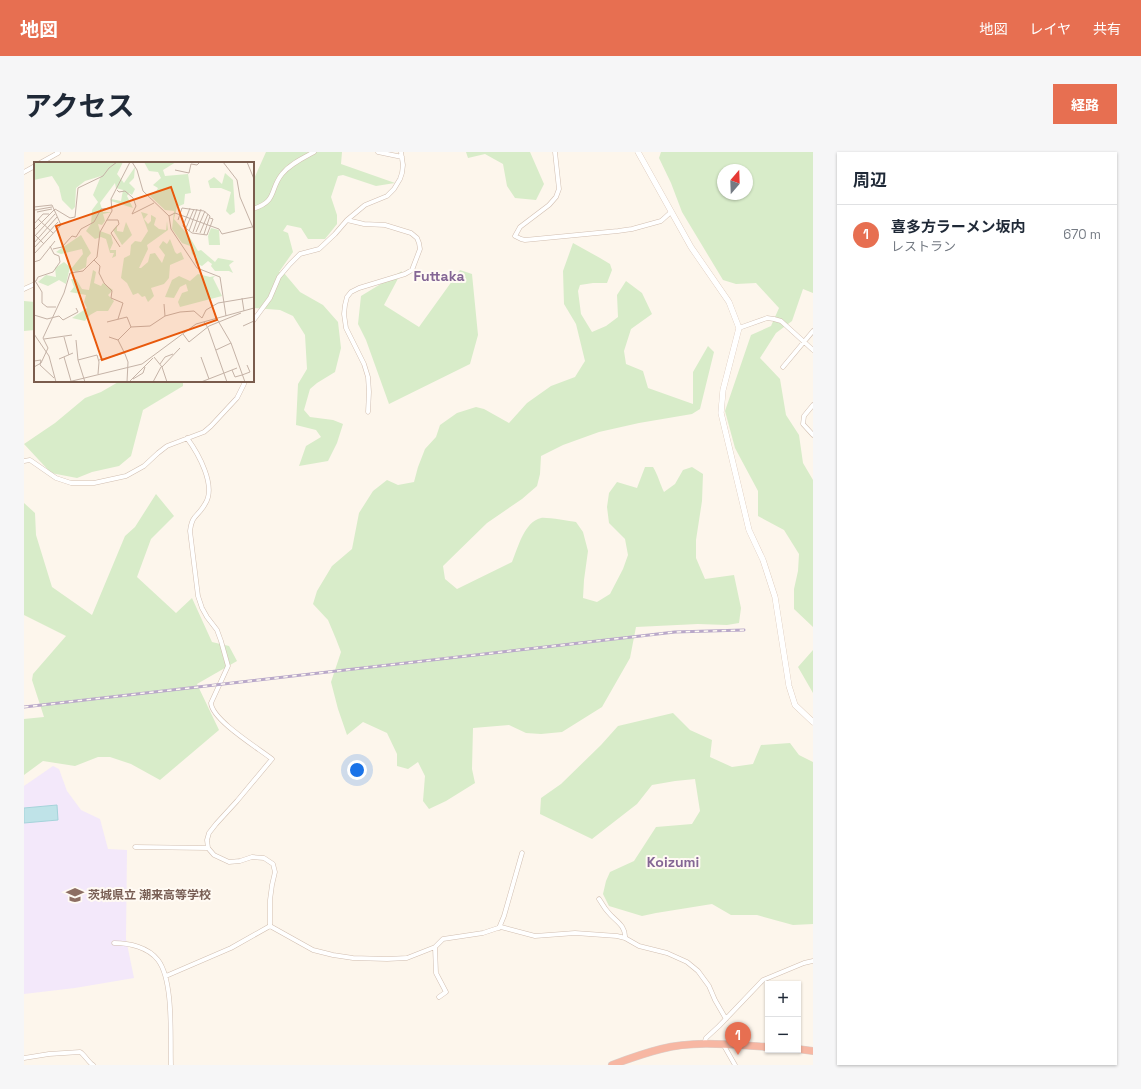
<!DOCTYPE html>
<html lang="ja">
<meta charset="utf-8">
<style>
:root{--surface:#fff;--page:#f6f6f7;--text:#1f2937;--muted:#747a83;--line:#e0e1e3;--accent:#e76f51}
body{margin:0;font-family:"Space Grotesk","Noto Sans JP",sans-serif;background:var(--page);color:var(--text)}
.controls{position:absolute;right:12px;bottom:12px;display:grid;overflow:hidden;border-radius:0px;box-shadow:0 1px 3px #0004}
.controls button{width:36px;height:36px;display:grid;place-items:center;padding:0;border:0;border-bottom:1px solid var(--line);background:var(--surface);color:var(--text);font:20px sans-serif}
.compass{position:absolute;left:693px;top:12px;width:36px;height:36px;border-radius:50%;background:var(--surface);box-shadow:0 1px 3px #0004;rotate:19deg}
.you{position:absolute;left:333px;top:618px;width:14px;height:14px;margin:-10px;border:3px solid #fff;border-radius:50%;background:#1a73e8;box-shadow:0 0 0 6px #1a73e833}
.badge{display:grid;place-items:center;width:26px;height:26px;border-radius:50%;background:var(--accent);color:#fff;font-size:13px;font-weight:700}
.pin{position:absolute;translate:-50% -33px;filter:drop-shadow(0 1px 2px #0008)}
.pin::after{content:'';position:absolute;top:21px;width:14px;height:12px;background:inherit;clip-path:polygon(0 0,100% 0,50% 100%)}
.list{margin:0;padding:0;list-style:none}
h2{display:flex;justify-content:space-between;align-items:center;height:52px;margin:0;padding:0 16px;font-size:17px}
h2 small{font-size:13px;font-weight:400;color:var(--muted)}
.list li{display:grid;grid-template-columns:26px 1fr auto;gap:12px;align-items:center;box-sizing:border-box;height:60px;padding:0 16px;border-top:1px solid var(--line)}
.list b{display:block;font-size:15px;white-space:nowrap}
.list p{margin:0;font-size:13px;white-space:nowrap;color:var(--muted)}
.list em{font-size:13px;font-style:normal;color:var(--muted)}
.map{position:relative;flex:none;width:789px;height:913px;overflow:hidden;border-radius:0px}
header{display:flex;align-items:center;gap:24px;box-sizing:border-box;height:56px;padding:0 20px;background:var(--accent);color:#fff}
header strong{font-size:19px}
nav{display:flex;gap:22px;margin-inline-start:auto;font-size:14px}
.intro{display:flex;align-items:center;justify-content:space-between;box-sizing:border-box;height:96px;padding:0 24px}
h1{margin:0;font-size:28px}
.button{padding:10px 18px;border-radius:0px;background:var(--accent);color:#fff;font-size:14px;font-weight:700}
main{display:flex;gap:24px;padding:0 24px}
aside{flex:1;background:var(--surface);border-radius:0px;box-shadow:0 1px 3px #0004}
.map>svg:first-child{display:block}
</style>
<header>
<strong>地図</strong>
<nav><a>地図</a><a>レイヤ</a><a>共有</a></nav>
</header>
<div class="intro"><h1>アクセス</h1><a class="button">経路</a></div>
<main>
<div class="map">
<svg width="789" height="913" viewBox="0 0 789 913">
<rect width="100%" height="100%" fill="#fdf6ec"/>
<path fill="#f3e8fa" d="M29 614 35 617 43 639 57 658 76 667 84 697 103 698 102 787 110 826 51 836 0 842V634Z"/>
<path fill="#d8ecc9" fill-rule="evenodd" d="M242 0H318L317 12 371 31 352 34 319 23 314 24 307 45 313 63V72L301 87H284L277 76 263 73 259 79 264 81 269 100 255 120 260 121 276 140 299 153 314 170 317 196 311 220 293 231 286 237 280 258 286 265 309 268 319 272 313 291 304 309 275 314 282 294 297 285 292 278 272 273 274 232 283 217 281 183 269 164 256 158 229 156V29Z
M442 0H506L520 32 512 48 491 46 483 34 479 12 461 2 444 6Z
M637 0H789V141L779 137 768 169 752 181 736 206 756 227 762 263 775 283 779 311 789 328V475L770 457V437L774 419 775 402 760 378 734 364V339L711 296 701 259 727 183 747 174 755 156 732 131 712 132 699 128 658 60 647 31 635 6ZM699 18H723V42H699Z
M549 91 576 106 586 112 588 118 583 131H569L556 133 554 139 557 162 568 180 582 174 594 165 593 143 602 129 618 141 628 162 607 177 600 199 602 212 619 219 624 236 669 252V220L684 194 690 200 676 257 668 262 615 271 575 280 539 293 517 304 516 322 513 334 498 347 463 371 419 414 421 427 433 437 488 410C494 396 500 370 517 366 522 365 545 369 552 370L559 380 564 399 560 428 559 446 573 450 586 442 599 417 604 403 601 387 585 371 583 355 585 341 593 330 613 336 621 315H629C634 323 636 332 640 340L651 332 659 318 668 315 679 322 678 349 672 388V406L681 427 710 423 717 456 715 471 703 473 674 472 612 475 606 506 578 555 538 580 517 582 502 581 485 573 449 576 448 617 451 631 422 649 405 657 399 649 401 624 394 610 384 617 373 614V602L363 581 339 570 323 583 314 557 307 530 317 500 312 487 304 468 289 452 293 439 308 414 328 397 335 361 349 339 363 328 374 333 390 330 394 315 401 297 412 285 416 273 433 261 452 255 460 257 485 271 503 251 527 234 551 225 561 209 552 172 540 152 539 119Z
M436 118 448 122 454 183 446 212 365 252 342 188 334 172 337 144 378 119 360 153 395 175Z
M0 149 11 150V178L0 179Z
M96 229H159V234L119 258 107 304 95 314 68 320 53 326 27 321 0 292 31 271 61 246 77 240Z
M132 342 150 364 127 387 113 425 152 461 168 446 188 490 205 494 213 509 173 532 195 578 136 628 107 612 86 605H74L51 614 19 609 0 623V567L20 565 8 528 9 522 42 484 0 463V351L11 361 12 383 28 435 68 463 101 384 111 375Z
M789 498V541L774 515Z
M649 561 666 578 688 588 686 605 708 615 729 612 737 593 766 591 775 603 789 610V772L769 773 733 763H707L688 752 632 761 618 764 585 754 579 742 582 729 586 720 610 709 632 675 668 672 676 659 671 627 651 629 628 633 613 652 568 687 516 662 517 646 537 632 577 593 594 574Z"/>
<path fill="#bfe3e8" stroke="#a5d3da" d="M33 653 34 668 0 671V656Z"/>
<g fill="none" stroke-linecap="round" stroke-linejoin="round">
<g stroke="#d1beb0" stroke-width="5">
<path id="street" d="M354 0 378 5
M531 0 535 37 532 45 525 53 496 75 491 84 497 87 501 88 594 79 608 77 637 69 647 60
M16 11 34 1 33 0
M0 20 11 14
M229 57C254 49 245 38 258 22 266 12 279 6 290 0
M323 68 340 72 361 73 387 81 393 86 395 91 396 97 388 118 381 122 335 136 327 140 323 145 321 153 320 162 322 176 340 212 344 225 345 240 344 260
M0 137 11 132
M229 169 246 146 255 125 266 112 276 102 295 97 311 82 323 68 341 53 363 44 370 37 376 27 378 21 379 13 377 0
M715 176 743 166 750 167 757 169 789 198
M759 215 789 179
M789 253 780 264 779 272 789 283
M163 286C174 301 193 334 181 352 174 365 168 362 166 379L174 444 178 456 183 465 193 478 197 489 204 514 187 551C188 568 234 596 248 607L213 649 192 672 185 681 183 688 184 696 190 703 205 710 216 709 228 705 240 706 249 712 251 720 248 733 246 748V774
M0 309 6 308 32 326 47 331H70L102 324 120 314 134 301 143 294 180 280 187 274 213 246 220 232V229
M111 695 184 696
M575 747C578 751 580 756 584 760 591 769 602 773 601 786
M475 776 480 764 498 701
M90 791C105 791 124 795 134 808 150 829 146 886 147 913
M411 795 412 821 422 840 415 845
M142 824 207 796 246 774 289 798 309 803 329 806 363 807 383 806 411 795 419 787 459 781 477 775 511 784 551 781 593 784 601 786 615 794 643 801 663 810 674 819 685 834 691 848 702 867
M680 892 682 886 695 874 739 828 780 811 789 809
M699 892 711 913
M0 906 25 902 56 900C61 903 64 910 69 913"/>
</g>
<g stroke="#d6c0b0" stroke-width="6">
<path id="secondary" d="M614 0 667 95 705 150 715 176 699 238 697 261 725 378 739 408 751 445 765 534 771 553 789 570"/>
</g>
<g stroke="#dad1cd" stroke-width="8">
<path id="highway" d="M774 897 789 899
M588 913C604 907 621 901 637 897 672 888 709 893 744 895"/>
</g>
<use href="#street" stroke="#fff" stroke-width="4"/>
<use href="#secondary" stroke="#fff" stroke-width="5.5"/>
<use href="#highway" stroke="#f7b7a3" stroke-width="7"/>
<g stroke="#b9a8c9" stroke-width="3">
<path id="rail" d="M0 555 651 480 720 478"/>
</g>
<use href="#rail" stroke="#fffaf3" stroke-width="1.5" stroke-dasharray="4.5" stroke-linecap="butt"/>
</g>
<defs>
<g id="school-bare" transform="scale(1.38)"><path d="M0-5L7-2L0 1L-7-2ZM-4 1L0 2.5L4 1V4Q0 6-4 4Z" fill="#8d6e63" stroke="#fffaf3" stroke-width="2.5" paint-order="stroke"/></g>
</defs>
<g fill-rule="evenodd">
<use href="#school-bare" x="51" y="743"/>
</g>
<g text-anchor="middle" stroke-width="4" stroke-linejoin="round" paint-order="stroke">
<g font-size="12" font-weight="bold" fill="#785e54" stroke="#fffaf3" text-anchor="start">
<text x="64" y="747">茨城県立 潮来高等学校</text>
</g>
<g font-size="14" font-weight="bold" fill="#846695" stroke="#fffaf3">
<text x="415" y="129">Futtaka</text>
<text x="649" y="715">Koizumi</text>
</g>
</g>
<g transform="translate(10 10)">
<rect width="220" height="220" fill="#fdf6ec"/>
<path d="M0 0H89L83 12 90 21 101 5 100 16 95 21 101 27 98 33 95 31 93 34 99 46 77 39V37L87 39 89 28 82 26 81 21 66 41 69 50H78L69 52 71 59 68 63 64 62 66 69 77 73 79 81 76 88H82V94L78 96 80 91H76L72 77 67 75 61 77 52 69 57 62 58 48 64 40 59 33 67 14 51 19 42 26 41 45 38 48 28 38 25 25 18 14 0 18ZM110 0H142L129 8 131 14 154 12 157 31 151 32 150 42 143 45 140 57 155 74 164 89 167 88 181 100 184 96 200 99 195 103 199 111 195 109H181L177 104 178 102 174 99 168 104 161 101 163 95 158 92 156 84 148 81 138 67 140 49 131 48 115 33 123 28 124 26 119 23 127 16 124 10 115 9ZM191 11 199 18 201 50 196 53 192 49 197 30 187 26H176L174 19 180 15 188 22ZM107 50 114 52 110 57 114 62 117 59V53L119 54 122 56 120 63 125 67 132 68 133 59 134 68 113 83 114 87 105 106H107L114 100 116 92 121 91 128 101 131 93 125 85 129 79 133 82 136 77 141 90 143 92 147 90 150 97 136 103 135 116 130 122 117 126 120 134 114 140 111 134 108 135 104 131 99 133 93 121 87 116 90 96 96 93 97 83 101 79 107 80 114 69ZM92 60 98 73 88 83 79 68 83 63V69L89 70ZM177 66 185 68 186 83H175L174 74ZM47 73 57 91 53 96 52 105 42 110 37 107 49 92 48 87 27 92 22 90ZM30 100 36 105 32 122 25 118 14 124 4 120 12 113 22 115 21 106ZM59 108 62 110 60 121 67 124 69 121 79 128 74 133 80 139 74 149H63L56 153 51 159 38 156 53 146 50 140 52 133 36 130 40 125 37 117H42L48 127 55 128ZM164 112 176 115 181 114 179 116 188 134 146 145 144 140 148 131 154 129 152 122 146 125 140 136 131 135 138 118 145 114 156 119Z" fill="#d8ecc9"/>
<path fill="none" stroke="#c5b3a7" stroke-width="1" d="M98 0 103 8 109 29 135 54 137 67 163 106 186 115 192 154M189 0 203 18 206 35 220 68M213 0 220 17M141 8 155 11 157 2 163 3 166 0M83 28 85 30 91 29 99 36 102 44 98 52 120 41M0 45 18 43 27 63 0 92M156 46 149 64 158 71 173 73 179 57 176 56M1 48 18 45M3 50 18 47M135 54 141 51 185 67 188 72 218 65M4 57 19 71M73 58H84L85 62 77 71 86 85M144 58 148 46 170 49 176 54 170 72M0 62 9 52H15M152 66 160 47M0 68 21 47 36 56 41 55 44 26 69 14 75 6 83 0M155 69 163 47M159 70 167 47M162 70 171 49M166 71 174 52M0 72 10 82M0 75 21 52M0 81 23 55M0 86 24 60M19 87 28 85 38 74 42 75 47 67 60 60 67 47 78 46M60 98 66 104 65 111 70 121 78 129 77 136 89 141 84 157M0 100 6 98 21 79M0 117 8 130V141L13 145H22M2 119 4 115 19 110 26 100 25 94 20 92 16 84M208 136 210 149M130 142 131 154M0 153 13 157 25 154 29 158 44 150 42 146M168 156 172 148 184 141 220 135M183 157 197 181 211 220M73 160 93 155 97 165M170 160 174 166 193 220M209 164 220 159M0 172 15 194 22 220M149 172 155 180 175 164 207 151M30 175 35 193M75 175 84 178 91 192 94 200 93 220M10 177 38 173M42 178 44 198M84 178 97 165 116 164 131 154 146 150 160 149 168 156M182 188 197 181M30 195 37 219M120 195 128 205 133 220M167 195 175 217M25 197 39 191M65 198 90 191M0 199 7 198 6 203M126 202 131 195 139 192M6 203 20 216M0 205 7 201 14 186 9 176 30 131 36 111 49 109 63 95 66 70 78 49 77 37 96 0M128 205 146 186M198 208 201 215 208 213 216 210 213 203M99 217 109 211 111 205M34 220 108 202 162 162 220 146M51 220 44 198 63 193 65 200 64 212M95 220 119 196M119 220 127 205M167 220 203 206"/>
<path fill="#e8590c" fill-opacity="0.15" stroke="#e8590c" stroke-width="2" d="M137 25 183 158 68 198 22 64Z"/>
<rect width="220" height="220" fill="none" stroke="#7a5c4d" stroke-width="2"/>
</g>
</svg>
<div class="controls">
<button>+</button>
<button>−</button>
</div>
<svg class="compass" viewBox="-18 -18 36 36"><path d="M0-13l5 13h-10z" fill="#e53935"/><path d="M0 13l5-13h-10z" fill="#747a83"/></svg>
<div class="you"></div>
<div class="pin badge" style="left:714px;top:903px">1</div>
</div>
<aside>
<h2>周辺<small></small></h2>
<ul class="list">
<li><span class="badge">1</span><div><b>喜多方ラーメン坂内</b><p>レストラン</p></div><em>670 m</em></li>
</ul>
</aside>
</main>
